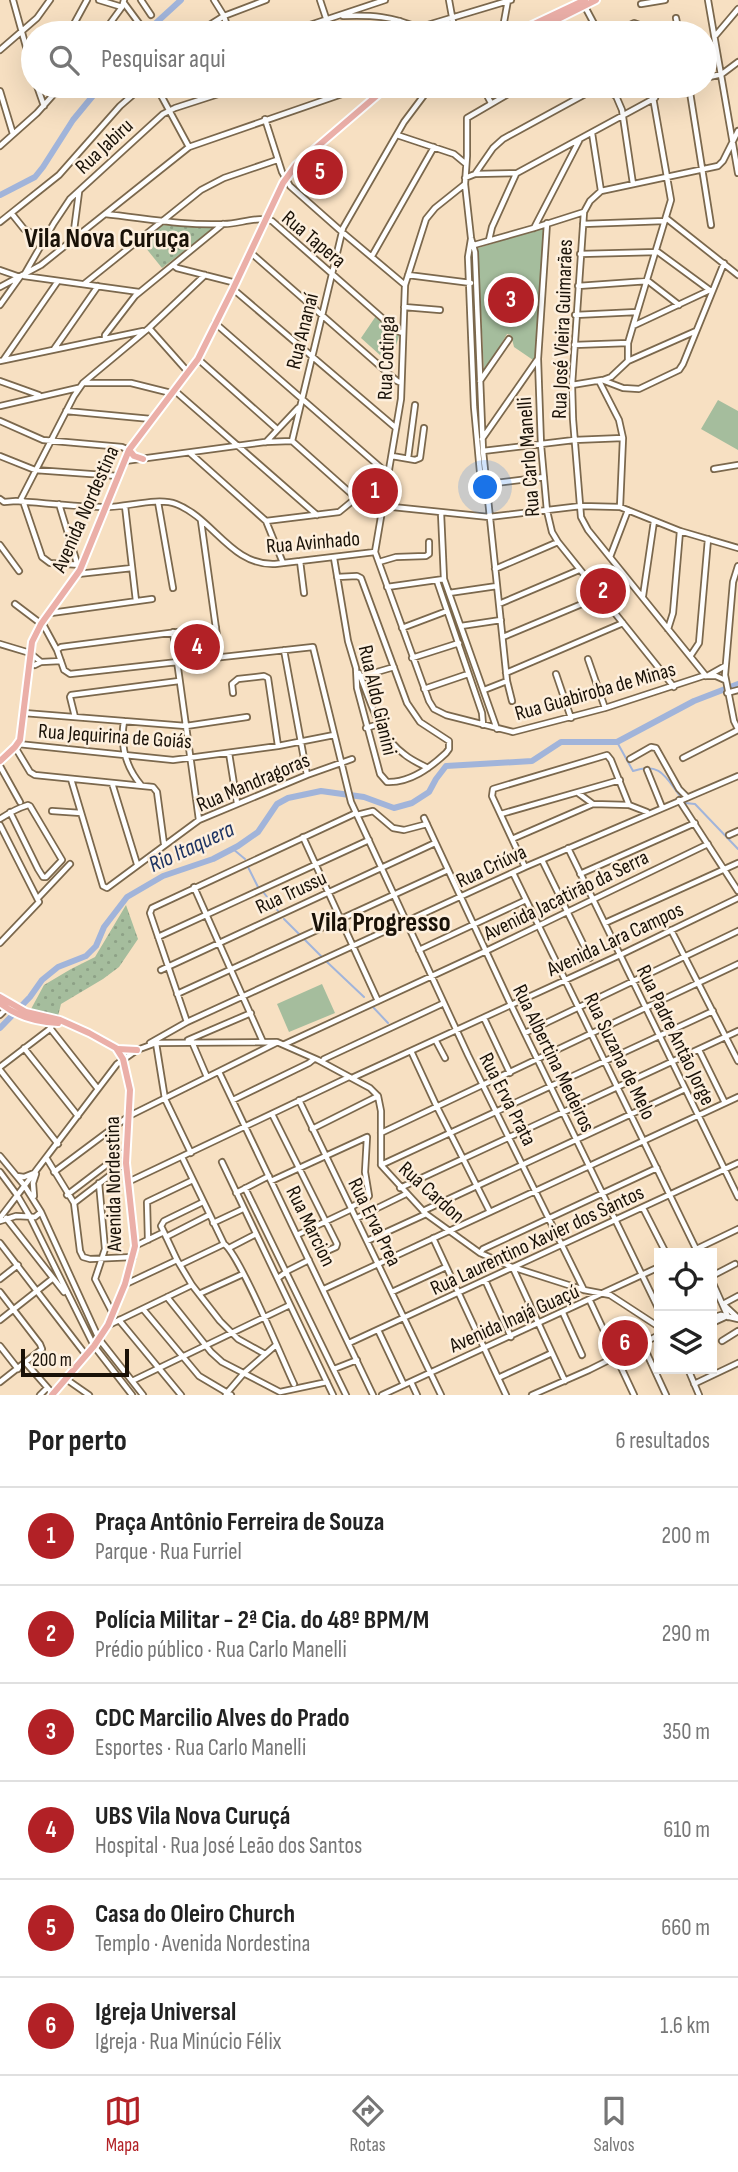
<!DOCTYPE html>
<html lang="pt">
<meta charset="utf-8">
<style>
:root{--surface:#fff;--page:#f2f2f2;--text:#222;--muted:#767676;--line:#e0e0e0;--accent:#b22126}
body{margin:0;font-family:"Sofia Sans Condensed",sans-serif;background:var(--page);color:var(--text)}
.controls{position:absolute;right:21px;bottom:21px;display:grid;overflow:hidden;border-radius:0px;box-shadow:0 7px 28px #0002}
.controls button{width:63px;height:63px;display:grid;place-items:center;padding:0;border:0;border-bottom:2px solid var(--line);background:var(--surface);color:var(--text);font:35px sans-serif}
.scale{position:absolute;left:21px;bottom:18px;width:108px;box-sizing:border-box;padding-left:7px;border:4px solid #191107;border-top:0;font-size:19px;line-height:24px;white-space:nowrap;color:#191107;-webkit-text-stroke:5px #fdefdd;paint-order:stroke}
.you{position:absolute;left:486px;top:488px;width:24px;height:24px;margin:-18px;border:5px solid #fff;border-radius:50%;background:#1a73e8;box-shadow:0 0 0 10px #1a73e833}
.badge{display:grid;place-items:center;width:46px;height:46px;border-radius:50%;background:var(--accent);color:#fff;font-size:23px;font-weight:700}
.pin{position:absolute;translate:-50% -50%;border:4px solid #fff;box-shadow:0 2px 7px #0006}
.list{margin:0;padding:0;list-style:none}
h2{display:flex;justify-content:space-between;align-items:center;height:91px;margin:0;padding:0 28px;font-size:30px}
h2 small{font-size:23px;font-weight:400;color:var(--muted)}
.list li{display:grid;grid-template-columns:46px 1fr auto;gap:21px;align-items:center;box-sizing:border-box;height:98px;padding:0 28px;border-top:2px solid var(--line)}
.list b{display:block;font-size:26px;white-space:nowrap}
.list p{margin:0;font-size:23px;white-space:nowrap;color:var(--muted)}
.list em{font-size:23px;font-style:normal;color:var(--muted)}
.icon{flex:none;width:38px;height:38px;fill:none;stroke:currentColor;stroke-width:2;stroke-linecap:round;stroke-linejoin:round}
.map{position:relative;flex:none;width:738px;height:1395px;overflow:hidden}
.search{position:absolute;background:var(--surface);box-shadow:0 7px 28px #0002;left:21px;right:21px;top:21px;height:77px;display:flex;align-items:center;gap:18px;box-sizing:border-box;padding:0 24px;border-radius:38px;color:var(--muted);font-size:26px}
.sheet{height:679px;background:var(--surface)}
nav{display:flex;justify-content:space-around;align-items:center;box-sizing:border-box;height:98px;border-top:2px solid var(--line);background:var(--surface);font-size:19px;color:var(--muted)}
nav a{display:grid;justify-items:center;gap:4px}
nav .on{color:var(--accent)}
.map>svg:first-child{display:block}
</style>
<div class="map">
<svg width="738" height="1395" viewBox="0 0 738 1395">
<defs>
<pattern id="park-dots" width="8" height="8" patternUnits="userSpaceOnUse" patternTransform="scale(1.75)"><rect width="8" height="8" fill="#a5bd9d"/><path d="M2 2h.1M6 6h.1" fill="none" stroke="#8da186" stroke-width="1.8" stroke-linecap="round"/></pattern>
</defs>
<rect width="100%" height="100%" fill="#f7e0c2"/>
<path fill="#a5bd9d" d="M544 228 536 358 533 360 514 347 511 335 507 334 484 373 478 248Z
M376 316 399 336 390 364 361 338Z
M718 400 738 411V450L701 429Z
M322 984 335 1013 289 1032 277 1004Z"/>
<path fill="url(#park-dots)" d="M163 225 212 227 214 228 162 268 141 242Z
M126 905 138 939 119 967 103 979 61 1004 58 1016 31 1009 44 985 71 969 95 957Z"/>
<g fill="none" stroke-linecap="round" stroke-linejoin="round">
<path stroke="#a1b4da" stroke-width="2" d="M617 742 633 771C660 762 665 776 680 796
M685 803 695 804 738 849
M233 849 245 859
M248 867 258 887
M264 893 278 911
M284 919 321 956
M327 962 364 997
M372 1006 388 1023"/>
<path stroke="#a1b4da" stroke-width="6" d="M145 33 181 0
M0 195 35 177 43 167 73 120 101 86
M0 1028 30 997 42 980 58 967 86 956 96 946 104 927 127 897 163 876 213 859 238 846 258 832 277 804 288 798 321 791 364 797 394 808 412 803 429 792 436 779 446 766 532 761 561 742H617L694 701 738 684"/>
<g stroke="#7b684d" stroke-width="8">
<path id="minor" d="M13 0 33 72
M99 0 122 7
M141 0 151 15
M214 0 224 16 229 33
M320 0 326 18
M449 0 455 33
M708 0 738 173
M124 3 144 30
M583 3 599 33
M641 4 665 0
M343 16C371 15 393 16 418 28
M676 18 679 33
M69 33 87 0
M103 33 122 7 124 0
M197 33 224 16 266 0
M286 33 385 0
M398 33 400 21
M401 33 511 0
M502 33 508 0
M613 33 634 23 645 27 654 33
M716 35 738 9
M0 50 37 18 50 0
M705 78 722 74 738 62
M37 86 44 106
M156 86 189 147
M482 86 491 103
M600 86 616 96 622 110 633 184
M689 86 711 225
M0 91 13 134
M265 119 282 172 290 186 342 232 405 285
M592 133 601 191
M397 135 454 154 466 164
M0 146 37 113 61 86
M475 174 493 148 503 139 600 86
M465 178 475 174 517 173 655 98
M12 214 24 229 44 240
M105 214C144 218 184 226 224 224 240 224 255 216 272 221L397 331 403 333
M666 218 738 275
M0 222 59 175 120 106 143 86
M547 223 538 359 539 388 541 445 547 511 552 532 558 542 674 687
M583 224 665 221
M534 228 579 141
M73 238 79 192
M471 239 468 257 474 407 481 483 487 498
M489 240 492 227 516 174
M474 245 534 228 584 212
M250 252 397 381 401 383
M580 254 658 252 711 291
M372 256 434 147
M173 265 177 268 236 283
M0 270 20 277 0 305
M24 275 54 223 70 199 163 114 175 108 243 86
M408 275 471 283
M24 276 139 292
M84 284 201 190 224 178 277 160
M578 286 648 281 679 305
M0 287 41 265 189 147 365 86
M233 289 396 428
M404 307 440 310
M575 315 637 312
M215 323 388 474
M633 326 710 290
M149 328 188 372
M105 339V335L135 296 223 224
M574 345 628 343
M54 349 98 286
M4 359 58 281
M198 359 277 429
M0 361 143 331
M628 361V343L633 326 671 200 651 86
M603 380 611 377 628 361 696 331
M0 381 39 395
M480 381 509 339
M599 381 619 420 623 438 620 507
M84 383H131L171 393
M572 385 602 380 623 388 639 389 679 370 683 364 724 263
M174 390 317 515
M0 406 78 388
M66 411 151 419
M0 421 43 440 122 447 129 450
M482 439 537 360
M292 441 343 228 404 122 431 86
M292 441 356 498
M266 442 298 408
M483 451 574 440 623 438
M190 453 266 521 283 563
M0 456 35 470 118 476
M392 456 415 460 420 458 424 428
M408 458 415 405
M125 461 265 442 292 441
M714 469 738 465
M487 484 544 477
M0 499 4 502 16 501C46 503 77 507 107 507 127 507 158 497 176 504 213 518 231 566 275 564L375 552
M363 500 383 504
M20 501 74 396 83 383 149 328 205 275
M23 501 42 557 50 563 82 565
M158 502 173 588
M59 504 77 563
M125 506 136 601
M383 506 489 517 581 506 620 507 680 531 738 548
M441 513 444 579 497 729
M201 521 220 657
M266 521 339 512 356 498 382 470
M0 545 19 571
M375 552 429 701 434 709 446 715 513 732 605 708 703 676H716L725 680
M375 552 401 399 405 285 426 219 435 208 465 184
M610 557 628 510
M334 558 348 641 356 668 357 688 380 774 387 782C410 783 430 768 446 753L449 749V741L420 722 407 703 361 578 357 576 337 577
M300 561 304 593
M379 562 396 557 426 556 429 554V542
M738 566 733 582 725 675 734 721 738 729
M495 569 558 542
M78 574 132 568
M437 581 482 713 483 725
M387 587 444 579
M449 593 497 586
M643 596 654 521
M15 604 44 626 57 650
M499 604 579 570
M51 613 152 599
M461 626 501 620
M216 627 61 647 57 650 64 670 70 674 313 647 351 802 468 1055 584 1290
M402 628 447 611
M668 629 673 613 680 531
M173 632 199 820
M503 637 601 596
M0 644 30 653 41 662
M284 650 307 775
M691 655 699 643 708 539
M412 658 459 643
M588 659 605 708
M35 665 41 662 61 661
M359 673C371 701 378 735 404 754 411 760 420 764 428 768
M506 673 623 623
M556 674 571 718
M709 675 725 666
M706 676 588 530 581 517 573 419 572 385 584 212 590 201 601 191 718 166 723 161 738 131
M360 677 394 667
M424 689 468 674
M484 690 507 681
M233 693 232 684 238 679 264 676 268 678 278 746
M727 693 738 690
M512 701 507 681 483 451 475 252 471 238 465 184 467 156V118L522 86
M24 713 186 726 247 717
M75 717 70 697 71 695 179 681
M124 721C120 745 125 766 141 785
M366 728 379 724
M18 744 173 760 278 746 334 735
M15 747 30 772 35 775 153 787 157 792 164 844
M229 753 237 803
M683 758 738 730
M630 759 651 747 656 748 679 789 686 796
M0 766 20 802
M647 770 662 807
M71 779 103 886 107 888 199 820 307 775 352 759
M112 783 137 864
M578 793 593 804 629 805 647 812
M679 800 738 891
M52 811 81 813
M501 814 620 780
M357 815 373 811 393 828 404 830 427 824
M424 818 511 1005 659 1310
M0 819C9 813 18 808 28 805L30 806 62 860 46 877H43L38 869 10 812
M0 825 39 902 0 943
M729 835 738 831
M303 837 378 1001
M512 839 593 804
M568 848 738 1197
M542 860 590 958
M525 867 492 796 493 789 607 755 611 760 629 805
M513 873 698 1253
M580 874 695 823
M194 887 263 1042
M38 898 70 864
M605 923 738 863
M671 930 738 1061
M158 937 369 840
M419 950 526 900
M161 970 435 843
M177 994 448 870
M0 1015 7 1008
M484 1018 510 1073
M187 1022 150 913 152 908 356 813
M50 1028 98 1089
M525 1033 738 931
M188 1040 251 1013
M436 1041 445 1058
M192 1042 207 1077
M150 1043 187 1022 525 867 738 776
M156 1043 165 1099 191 1153
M285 1044 486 951 708 844
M24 1048 78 1116
M699 1050 725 1103
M411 1051 437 1107 490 1212
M322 1062 324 1059 444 1003
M0 1067 51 1028
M0 1070 58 1144
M219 1072 373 1395
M354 1077 620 955 738 898
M233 1100 309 1063 314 1059
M299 1100 441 1395
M272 1114 337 1244 336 1247 327 1251
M312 1129 378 1096
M381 1133 738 964
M0 1156 24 1185 41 1212 99 1339 143 1395
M182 1157 224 1244C239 1253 283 1361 294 1384
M47 1159 74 1203 80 1251 83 1257 90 1259 133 1257
M222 1162 333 1395
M381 1165 713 1011
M0 1172 17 1195 30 1217 94 1346 132 1395
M54 1172 129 1116 276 1043
M17 1176 24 1177 34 1173
M271 1181 367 1137 365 1172 369 1196 365 1200 351 1207
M128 1182 349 1077
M99 1183 105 1249 95 1279 112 1312
M245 1188 346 1395
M400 1188 738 1031
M236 1193 269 1176
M67 1195 126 1150
M34 1196 33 1183 36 1174
M203 1202 164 1221 161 1226 177 1260 192 1285 220 1321 238 1339 265 1354
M74 1203 126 1163
M643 1208 666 1253
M423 1211 685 1089
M0 1218 117 1064 137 1050 156 1043 277 1042 318 1060 370 1088 378 1096 381 1111V1165L426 1214 480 1253 512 1267 584 1290 610 1295 659 1327
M6 1218 64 1292
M357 1218 406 1194
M0 1221 16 1216 35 1217 41 1212
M213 1223 243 1209
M297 1235 352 1209
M166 1237 209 1215
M433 1238 506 1395
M148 1240 147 1202 193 1180
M367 1241 426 1214
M0 1243 86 1355
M135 1246 164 1232
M229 1248 256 1234
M480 1253 483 1249 657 1168
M688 1253 738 1229
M180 1265 224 1244
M513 1268 565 1381
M712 1276 735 1264
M278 1278 289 1270 309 1260
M0 1279 18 1265
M485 1280 511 1337
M712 1281 728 1317
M126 1284 177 1260
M324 1289 738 1097
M0 1292 40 1344 42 1349 0 1382
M392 1292 446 1267
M199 1294 243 1274
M167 1297 211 1352 222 1362 280 1392 327 1382
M590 1301 634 1395
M723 1304 738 1296
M724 1305 738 1318
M143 1309 199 1376 231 1395
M563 1313 582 1355
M712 1318 721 1315 738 1319
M0 1320 52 1279
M119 1320 181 1395
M712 1323 725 1317
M109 1325 192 1285
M378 1330 404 1385
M722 1341 738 1331
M349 1343 738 1163
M642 1343 666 1395
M0 1346 18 1369
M26 1363 53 1394
M334 1369 357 1360
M688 1369 699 1395
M498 1378 552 1353
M66 1379 89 1395
M132 1381 290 1305
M411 1382 417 1395
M694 1384 738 1363
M226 1394 244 1373 276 1345
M40 1395 47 1388
M382 1395 659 1267
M532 1395 589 1370 659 1335"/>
</g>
<g stroke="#fff" stroke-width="10">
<path id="major" d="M515 33 585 0
M530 33 596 0
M129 450 134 456 143 459
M0 761 15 747 20 740 32 642 41 624 80 570 129 450 198 359 233 289 283 183 296 165 388 86
M0 997 26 1012 60 1020 89 1033 116 1048 123 1059 130 1090 126 1163 135 1246 125 1284 108 1325 94 1346 52 1395
M0 1003C17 1017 36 1022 58 1023
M118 1049 137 1050"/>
</g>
<use href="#minor" stroke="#fff" stroke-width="4.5"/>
<use href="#major" stroke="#ebafa8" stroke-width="6"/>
</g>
<g text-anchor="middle" stroke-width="5" stroke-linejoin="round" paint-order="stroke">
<g font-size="21" fill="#191107" stroke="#fdefdd">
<text transform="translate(104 146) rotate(-43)" y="7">Rua Jabiru</text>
<text transform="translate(314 239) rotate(40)" y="7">Rua Tapera</text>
<text transform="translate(562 329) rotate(-88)" y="7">Rua José Vieira Guimarães</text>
<text transform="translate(302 331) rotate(-76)" y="7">Rua Ananaí</text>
<text transform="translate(386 358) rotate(-88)" y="7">Rua Cotinga</text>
<text transform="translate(528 457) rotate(-94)" y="7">Rua Carlo Manelli</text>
<text transform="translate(85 509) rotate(-66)" y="7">Avenida Nordestina</text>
<text transform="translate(313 542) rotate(-5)" y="7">Rua Avinhado</text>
<text transform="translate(595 691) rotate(-16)" y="7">Rua Guabiroba de Minas</text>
<text transform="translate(378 700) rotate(77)" y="7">Rua Aldo Gianini</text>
<text transform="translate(115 736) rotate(4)" y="7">Rua Jequirina de Goiás</text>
<text transform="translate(253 782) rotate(-23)" y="7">Rua Mandragoras</text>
<text transform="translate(491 866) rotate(-25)" y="7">Rua Criúva</text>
<text transform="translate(291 892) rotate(-25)" y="7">Rua Trussu</text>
<text transform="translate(566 895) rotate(-26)" y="7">Avenida Jacatirão da Serra</text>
<text transform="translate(615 939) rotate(-25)" y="7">Avenida Lara Campos</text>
<text transform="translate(676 1035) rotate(64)" y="7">Rua Padre Antão Jorge</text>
<text transform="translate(620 1056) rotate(64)" y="7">Rua Suzana de Melo</text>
<text transform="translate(554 1058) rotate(64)" y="7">Rua Albertina Medeiros</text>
<text transform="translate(508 1099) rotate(63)" y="7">Rua Erva Prata</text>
<text transform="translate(113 1184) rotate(-91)" y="7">Avenida Nordestina</text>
<text transform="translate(432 1192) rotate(42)" y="7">Rua Cardon</text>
<text transform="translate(375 1222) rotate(64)" y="7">Rua Erva Prea</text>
<text transform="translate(311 1226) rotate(64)" y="7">Rua Marcion</text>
<text transform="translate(537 1240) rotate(-25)" y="7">Rua Laurentino Xavier dos Santos</text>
<text transform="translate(514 1318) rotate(-24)" y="7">Avenida Inajá Guaçú</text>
</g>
<g font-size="23" font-style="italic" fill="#1d3362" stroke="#fdefdd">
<text transform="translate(191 846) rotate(-25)" y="8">Rio Itaquera</text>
</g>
<g font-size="28" font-weight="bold" fill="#191107" stroke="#fdefdd">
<text x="107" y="247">Vila Nova Curuça</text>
<text x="381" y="931">Vila Progresso</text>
</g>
</g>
</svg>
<div class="controls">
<button><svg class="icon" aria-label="locate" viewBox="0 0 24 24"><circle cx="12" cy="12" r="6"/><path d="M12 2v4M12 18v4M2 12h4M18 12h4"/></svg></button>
<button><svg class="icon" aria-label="layers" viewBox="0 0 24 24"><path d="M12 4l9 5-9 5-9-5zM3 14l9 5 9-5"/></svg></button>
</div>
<div class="scale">200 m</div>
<div class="you"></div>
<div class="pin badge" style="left:375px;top:491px">1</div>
<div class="pin badge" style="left:603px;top:591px">2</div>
<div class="pin badge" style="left:511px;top:300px">3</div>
<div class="pin badge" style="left:197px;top:647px">4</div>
<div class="pin badge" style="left:320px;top:172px">5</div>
<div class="pin badge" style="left:625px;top:1343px">6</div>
<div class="search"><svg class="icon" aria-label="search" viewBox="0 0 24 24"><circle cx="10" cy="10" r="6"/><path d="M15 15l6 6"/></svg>Pesquisar aqui</div>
</div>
<section class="sheet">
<h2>Por perto<small>6 resultados</small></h2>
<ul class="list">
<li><span class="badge">1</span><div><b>Praça Antônio Ferreira de Souza</b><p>Parque · Rua Furriel</p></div><em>200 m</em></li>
<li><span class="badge">2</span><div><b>Polícia Militar - 2ª Cia. do 48º BPM/M</b><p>Prédio público · Rua Carlo Manelli</p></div><em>290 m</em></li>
<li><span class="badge">3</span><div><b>CDC Marcilio Alves do Prado</b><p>Esportes · Rua Carlo Manelli</p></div><em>350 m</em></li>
<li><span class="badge">4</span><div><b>UBS Vila Nova Curuçá</b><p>Hospital · Rua José Leão dos Santos</p></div><em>610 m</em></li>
<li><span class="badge">5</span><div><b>Casa do Oleiro Church</b><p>Templo · Avenida Nordestina</p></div><em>660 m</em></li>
<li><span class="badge">6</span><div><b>Igreja Universal</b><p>Igreja · Rua Minúcio Félix</p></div><em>1.6 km</em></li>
</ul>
</section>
<nav>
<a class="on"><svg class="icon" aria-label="map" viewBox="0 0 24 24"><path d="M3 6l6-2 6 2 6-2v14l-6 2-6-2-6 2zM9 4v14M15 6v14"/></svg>Mapa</a>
<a><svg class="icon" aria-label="directions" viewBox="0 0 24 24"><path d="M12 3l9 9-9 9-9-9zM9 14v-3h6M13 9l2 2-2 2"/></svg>Rotas</a>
<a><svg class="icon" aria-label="saved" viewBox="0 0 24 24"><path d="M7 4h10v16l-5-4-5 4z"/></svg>Salvos</a>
</nav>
